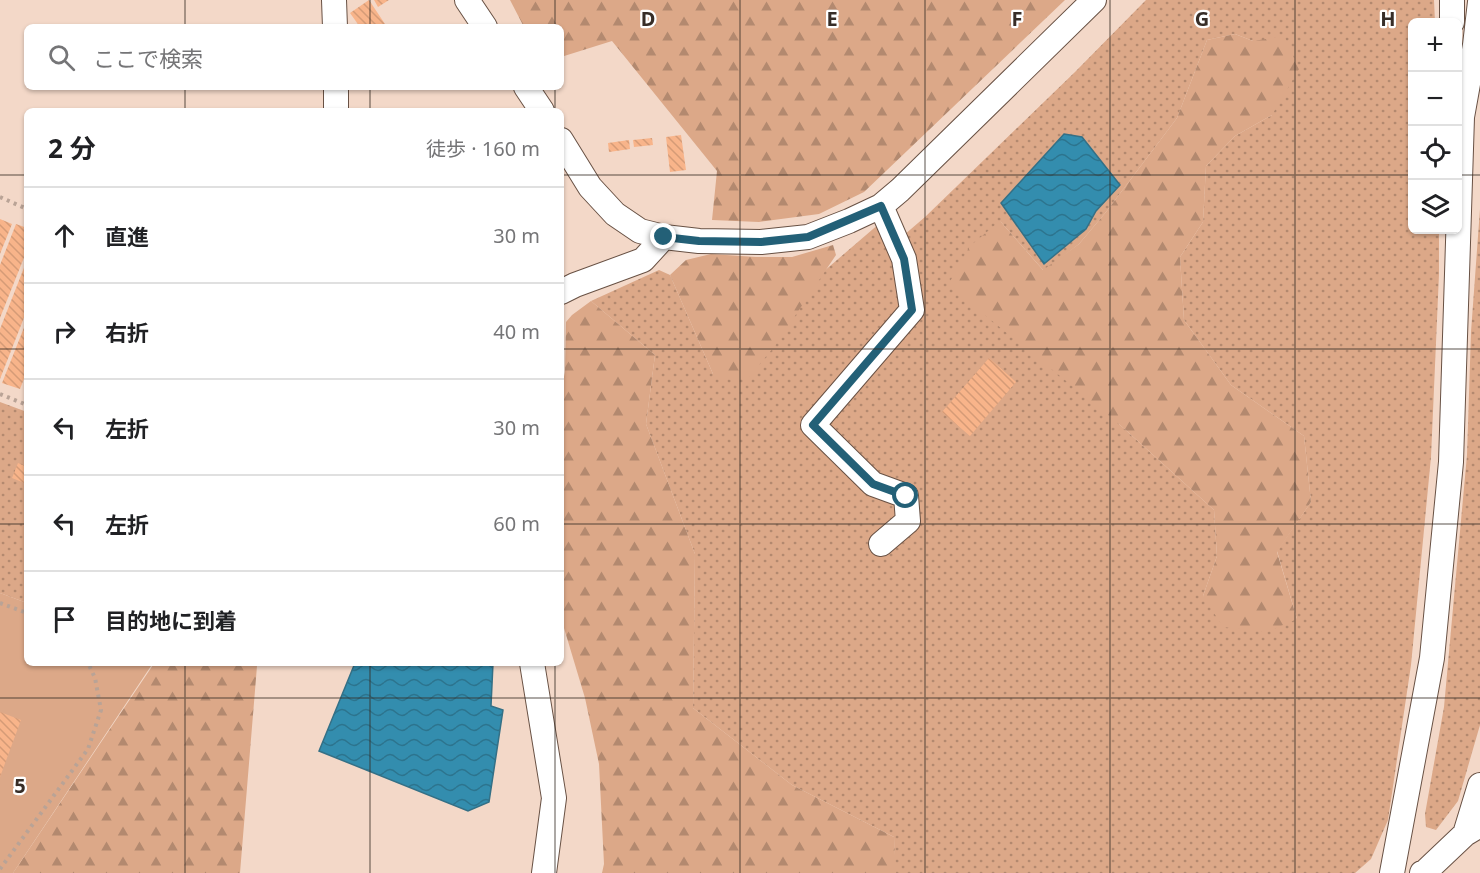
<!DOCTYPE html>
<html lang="ja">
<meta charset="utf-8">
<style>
:root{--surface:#fff;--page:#f6f6f6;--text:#202124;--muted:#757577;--line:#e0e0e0}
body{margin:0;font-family:"Noto Sans","Noto Sans JP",sans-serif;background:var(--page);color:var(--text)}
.controls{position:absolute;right:18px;top:18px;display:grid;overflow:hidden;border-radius:9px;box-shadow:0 2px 4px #0004}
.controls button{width:54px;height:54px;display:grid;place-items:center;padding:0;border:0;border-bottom:2px solid var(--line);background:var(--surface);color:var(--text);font:30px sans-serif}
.stop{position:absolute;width:18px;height:18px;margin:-14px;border:4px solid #236077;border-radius:50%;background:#fff}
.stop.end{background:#236077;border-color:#fff;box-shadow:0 2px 6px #0008}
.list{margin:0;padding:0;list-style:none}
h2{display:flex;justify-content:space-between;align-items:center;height:78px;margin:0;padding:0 24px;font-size:26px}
h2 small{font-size:20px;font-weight:400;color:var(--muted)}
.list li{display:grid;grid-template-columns:39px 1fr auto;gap:18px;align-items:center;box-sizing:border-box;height:96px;padding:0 24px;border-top:2px solid var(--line)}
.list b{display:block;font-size:22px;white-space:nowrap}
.list em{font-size:20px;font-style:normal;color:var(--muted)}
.icon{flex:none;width:33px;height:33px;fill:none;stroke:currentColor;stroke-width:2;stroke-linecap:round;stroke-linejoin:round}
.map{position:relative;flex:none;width:1480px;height:873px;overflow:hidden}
.search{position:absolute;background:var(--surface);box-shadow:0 2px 4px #0004;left:24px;top:24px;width:540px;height:66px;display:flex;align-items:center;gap:15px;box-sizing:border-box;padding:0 21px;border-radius:9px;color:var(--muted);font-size:22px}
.panel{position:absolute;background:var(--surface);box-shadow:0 2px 4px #0004;left:24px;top:108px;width:540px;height:558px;border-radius:9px}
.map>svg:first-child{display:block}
</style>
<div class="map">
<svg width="1480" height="873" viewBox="0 0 1480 873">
<defs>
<pattern id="grass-dots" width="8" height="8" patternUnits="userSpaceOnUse" patternTransform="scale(1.5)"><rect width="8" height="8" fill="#dca888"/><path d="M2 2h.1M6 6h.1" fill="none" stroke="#b3896f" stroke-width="1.8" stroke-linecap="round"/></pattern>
<pattern id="forest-firs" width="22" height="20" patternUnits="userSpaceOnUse" patternTransform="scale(1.5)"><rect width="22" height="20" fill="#dca888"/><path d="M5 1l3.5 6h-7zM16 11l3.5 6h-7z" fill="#b3896f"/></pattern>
<pattern id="water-waves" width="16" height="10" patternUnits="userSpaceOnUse" patternTransform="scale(1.5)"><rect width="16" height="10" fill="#338dae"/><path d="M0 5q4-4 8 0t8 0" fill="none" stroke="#2c748e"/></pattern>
<pattern id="building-back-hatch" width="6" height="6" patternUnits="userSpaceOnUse" patternTransform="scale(1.5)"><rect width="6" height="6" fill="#f8b48a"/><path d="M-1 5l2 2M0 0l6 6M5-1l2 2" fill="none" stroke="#d59b77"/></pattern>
</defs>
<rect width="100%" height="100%" fill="#f3d8c8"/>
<path fill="url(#grass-dots)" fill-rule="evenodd" d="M1146 0H1434L1435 22H1412V230H1439V274L1431 457 1411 665 1388 820 1371 859 1355 873H895L894 837 792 785 693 708 695 554 646 424 655 355 591 301 659 270 670 275 713 374 823 272 880 223 904 235 925 217 1075 72ZM1235 34 1253 41 1272 115 1235 136 1206 166 1203 222 1180 257 1184 320 1231 385 1304 436 1311 502 1277 551 1297 619 1203 596 1217 556 1214 510 1119 424 1000 221 1044 271 1079 244 1106 212 1177 118 1207 40Z
M1480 209V725L1458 801 1436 830 1426 827 1425 814 1444 707 1457 564 1467 455 1471 332Z
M0 402 27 412V603L0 593Z"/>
<path fill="url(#forest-firs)" d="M510 0H1065L864 192 819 214 759 222 712 220 717 171 612 41 561 57V27H524Z
M1235 34 1253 41 1284 36 1299 69 1272 115 1235 136 1206 166 1203 222 1180 257 1184 320 1231 385 1304 436 1311 502 1277 552 1297 619 1267 632 1223 627 1203 596 1217 556 1214 510 1119 424 948 285 970 246 1000 221 1043 270 1079 244 1106 212 1177 118 1207 40Z
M833 245 836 255 774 347 748 378 732 380 713 374 670 275 686 260 711 254 756 257H792Z
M591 301 655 355 646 424 695 554 693 708 792 785 894 837 896 873H602L604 864 599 764 585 698 561 618V390L565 372 566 322 572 315Z
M156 663H253L257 666 240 873H13L153 665Z"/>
<path fill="#dca888" d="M0 593 27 603V663H153L13 873H0Z"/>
<path fill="url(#water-waves)" stroke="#347086" stroke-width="1.5" d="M1064 134 1082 137 1120 185 1096 211 1086 229 1044 264 1001 203Z
M355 663H493L491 706 503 710 489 802 468 811 319 751Z"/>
<path fill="url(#building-back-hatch)" d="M369 0 387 27H360L350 13Z
M374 0H389L378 7Z
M681 135 686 170 670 172 666 137Z
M652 138 653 145 634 147 633 140Z
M629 140 630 149 609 152 608 143Z
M0 219 12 224 0 254Z
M16 224 27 228V250L0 318V265Z
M27 260V310L0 379V329Z
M27 320V371L20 389 2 383Z
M989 358 1016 382 970 436 942 412Z
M18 463 27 467V484L12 478Z
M0 712 21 720 0 777Z"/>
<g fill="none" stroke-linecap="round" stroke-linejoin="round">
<g stroke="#685144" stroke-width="26">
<path id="minor" d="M334 0 335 27
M467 0 485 27
M1452 22V0
M336 87V111
M526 87 542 111
M561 140 590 187 615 214 640 231 664 237 699 241 761 242 808 237 849 221 881 206 900 190 1094 0
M881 206 904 259 912 310 813 425 873 484 906 496 908 521 881 544
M561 292 575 285 643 260 664 237
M532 663 554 798 544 873
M1465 834 1480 785
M1392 873 1432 658 1451 462 1462 117 1475 45 1480 2
M1422 873 1426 871 1465 834 1480 825"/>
</g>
<path stroke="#b9a396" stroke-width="4" stroke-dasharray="3 4.5" stroke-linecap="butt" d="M0 197 27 209
M0 394 27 405
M0 603 27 613
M0 869 88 749 101 710 95 678 88 663"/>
<use href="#minor" stroke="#fff" stroke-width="24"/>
</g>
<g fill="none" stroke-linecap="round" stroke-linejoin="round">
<path stroke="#236077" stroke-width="8" d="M664 237 699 241 761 242 808 237 881 206 904 259 912 310 813 425 873 484 906 496"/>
</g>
<path fill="none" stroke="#372d27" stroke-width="1.5" stroke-opacity="0.55" d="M185 0V27M370 0V27M555 0V27M740 0V873M925 0V873M1110 0V873M1295 0V873M185 87V111M370 87V111M555 87V111M0 175H27M561 175H1412M1458 175H1480M0 349H27M561 349H1480M0 524H27M561 524H1480M185 663V873M370 663V873M555 663V873M0 698H1480"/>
<g font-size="20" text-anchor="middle" font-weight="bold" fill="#372d27" stroke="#fff" stroke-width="4.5" stroke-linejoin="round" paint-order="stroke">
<text x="648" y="26">D</text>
<text x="832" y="26">E</text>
<text x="1017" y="26">F</text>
<text x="1202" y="26">G</text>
<text x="1388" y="26">H</text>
<text x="20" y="793">5</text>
</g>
</svg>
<div class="controls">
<button>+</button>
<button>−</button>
<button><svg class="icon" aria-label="locate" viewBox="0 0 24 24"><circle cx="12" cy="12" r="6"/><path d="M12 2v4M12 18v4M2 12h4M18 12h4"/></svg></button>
<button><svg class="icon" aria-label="layers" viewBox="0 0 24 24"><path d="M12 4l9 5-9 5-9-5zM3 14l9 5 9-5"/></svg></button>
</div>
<div class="stop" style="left:906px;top:496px"></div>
<div class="stop end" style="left:664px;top:237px"></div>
<div class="search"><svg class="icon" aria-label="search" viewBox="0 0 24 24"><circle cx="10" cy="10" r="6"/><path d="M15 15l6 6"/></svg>ここで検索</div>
<section class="panel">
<h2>2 分<small>徒歩 · 160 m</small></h2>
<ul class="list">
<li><svg class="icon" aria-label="ahead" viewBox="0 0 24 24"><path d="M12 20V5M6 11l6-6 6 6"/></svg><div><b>直進</b></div><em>30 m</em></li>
<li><svg class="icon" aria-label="right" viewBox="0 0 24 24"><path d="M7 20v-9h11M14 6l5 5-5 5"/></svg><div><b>右折</b></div><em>40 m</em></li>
<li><svg class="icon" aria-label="left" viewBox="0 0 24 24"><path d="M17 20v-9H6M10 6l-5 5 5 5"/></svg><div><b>左折</b></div><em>30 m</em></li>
<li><svg class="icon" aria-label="left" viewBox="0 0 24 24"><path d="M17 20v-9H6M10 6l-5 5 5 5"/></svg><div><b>左折</b></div><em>60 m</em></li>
<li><svg class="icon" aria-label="arrive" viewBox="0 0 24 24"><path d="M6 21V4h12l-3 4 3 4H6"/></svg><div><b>目的地に到着</b></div></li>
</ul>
</section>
</div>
